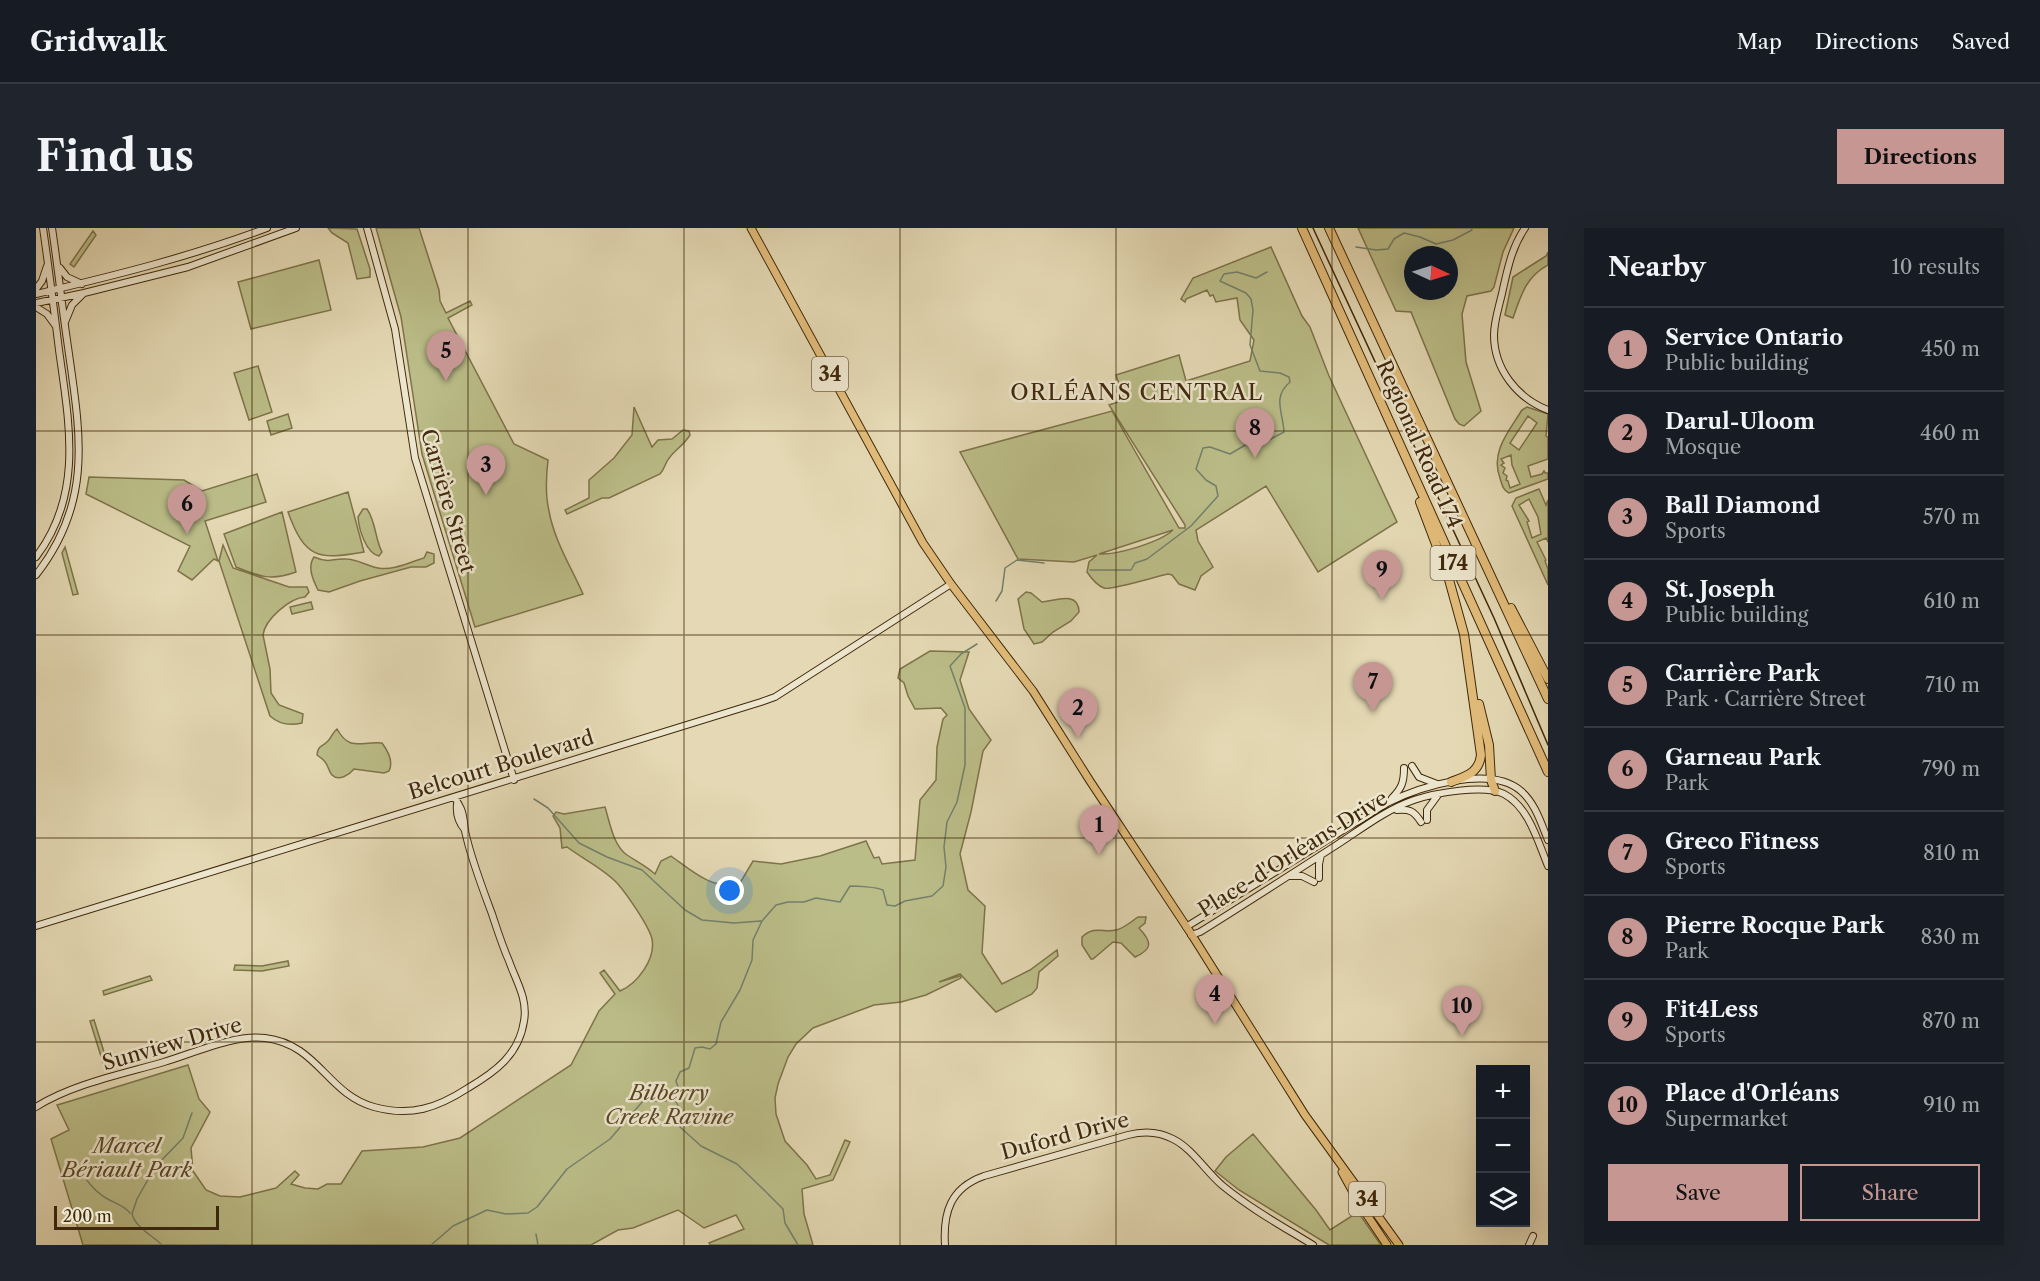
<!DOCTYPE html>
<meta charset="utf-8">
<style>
:root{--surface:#171b24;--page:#20242c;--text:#f1f3f6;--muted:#9ea1a6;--line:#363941;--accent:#c59692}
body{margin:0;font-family:"Libre Caslon Text",serif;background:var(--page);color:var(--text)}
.controls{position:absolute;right:18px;bottom:18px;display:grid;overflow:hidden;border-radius:0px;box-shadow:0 6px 24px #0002}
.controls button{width:54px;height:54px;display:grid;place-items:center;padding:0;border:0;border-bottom:2px solid var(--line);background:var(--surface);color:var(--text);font:30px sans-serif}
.compass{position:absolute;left:1368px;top:18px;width:54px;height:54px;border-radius:50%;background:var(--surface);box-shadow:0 6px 24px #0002;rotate:94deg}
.scale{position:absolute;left:18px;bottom:15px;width:165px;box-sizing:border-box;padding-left:6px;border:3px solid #40290b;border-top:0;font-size:16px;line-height:21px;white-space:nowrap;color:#40290b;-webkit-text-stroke:4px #ede6ce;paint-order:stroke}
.you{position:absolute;left:694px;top:663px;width:21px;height:21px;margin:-15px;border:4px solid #fff;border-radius:50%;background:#1a73e8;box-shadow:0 0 0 9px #1a73e833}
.badge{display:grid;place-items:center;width:39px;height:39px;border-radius:50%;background:var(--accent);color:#111;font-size:20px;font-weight:700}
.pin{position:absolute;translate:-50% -50px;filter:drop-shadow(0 2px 3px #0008)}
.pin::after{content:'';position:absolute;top:32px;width:21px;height:18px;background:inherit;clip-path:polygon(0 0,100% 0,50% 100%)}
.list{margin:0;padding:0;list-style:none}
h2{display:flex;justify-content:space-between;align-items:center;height:78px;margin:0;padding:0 24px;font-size:26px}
h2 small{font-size:20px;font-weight:400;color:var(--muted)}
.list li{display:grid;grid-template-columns:39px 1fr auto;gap:18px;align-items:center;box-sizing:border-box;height:84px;padding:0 24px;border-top:2px solid var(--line)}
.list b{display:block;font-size:22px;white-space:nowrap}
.list p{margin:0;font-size:20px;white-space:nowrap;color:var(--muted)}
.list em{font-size:20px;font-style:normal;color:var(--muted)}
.actions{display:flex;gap:12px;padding:18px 24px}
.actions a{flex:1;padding:14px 0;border:2px solid var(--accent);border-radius:0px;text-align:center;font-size:21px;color:var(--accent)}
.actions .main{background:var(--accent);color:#111}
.icon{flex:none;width:33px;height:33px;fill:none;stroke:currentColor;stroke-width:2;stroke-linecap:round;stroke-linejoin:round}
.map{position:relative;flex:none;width:1512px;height:1017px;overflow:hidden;border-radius:0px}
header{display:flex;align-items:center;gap:36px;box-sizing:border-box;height:84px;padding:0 30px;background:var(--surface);border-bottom:2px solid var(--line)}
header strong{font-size:28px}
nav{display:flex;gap:33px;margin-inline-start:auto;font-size:21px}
.intro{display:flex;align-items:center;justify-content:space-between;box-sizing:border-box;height:144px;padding:0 36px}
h1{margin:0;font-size:42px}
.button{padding:15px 27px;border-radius:0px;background:var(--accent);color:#111;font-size:21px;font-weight:700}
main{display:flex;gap:36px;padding:0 36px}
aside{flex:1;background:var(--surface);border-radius:0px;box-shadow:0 6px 24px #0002}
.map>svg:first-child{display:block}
</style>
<header>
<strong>Gridwalk</strong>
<nav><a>Map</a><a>Directions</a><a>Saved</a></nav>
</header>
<div class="intro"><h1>Find us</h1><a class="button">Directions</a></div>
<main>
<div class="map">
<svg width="1512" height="1017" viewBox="0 0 1512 1017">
<rect width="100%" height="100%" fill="#e4d9b4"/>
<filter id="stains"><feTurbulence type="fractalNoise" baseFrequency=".00333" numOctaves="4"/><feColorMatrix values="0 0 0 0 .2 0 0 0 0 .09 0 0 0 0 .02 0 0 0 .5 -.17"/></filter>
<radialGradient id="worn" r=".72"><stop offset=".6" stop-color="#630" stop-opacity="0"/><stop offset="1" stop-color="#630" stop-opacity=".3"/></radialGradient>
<path fill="#bbbd88" stroke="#7e734a" stroke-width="1.5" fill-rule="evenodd" d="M292 0 321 1 334 41V49L321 51 312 15 296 5Z
M340 0H383L403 62 404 73 410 85 434 73 436 77 412 90 478 216 512 232C510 249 509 266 513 283 518 312 535 339 547 366L439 399 386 226 365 89Z
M1322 0H1478L1467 24 1458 59 1455 63 1431 68 1426 86 1430 134 1445 183 1428 198 1423 196 1419 191 1375 84 1360 83ZM1377 27H1413V63H1377Z
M57 3 60 7 38 39 34 36Z
M1235 19 1266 88 1274 99 1293 148 1361 294 1282 344 1230 258 1160 302 1162 313 1177 339 1165 348 1159 362 1143 356 1136 347 1132 346C1122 348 1073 363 1068 360 1060 357 1055 350 1051 344L1053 334 1061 327 1038 334 982 331 924 224 1076 183 1143 300H1149V297L1073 177 1088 172 1080 147 1143 127 1150 153 1214 133 1218 112 1204 92 1201 70 1180 74 1177 67 1174 68 1171 62 1150 71 1149 74 1145 71 1157 50ZM1137 302C1124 314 1082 327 1063 326Z
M1512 24V37C1490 49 1485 67 1477 90L1469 87 1477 49 1510 28Z
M283 32 295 82 215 101 202 54Z
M222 138 236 184 213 192 198 145Z
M598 179 616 219 622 212 636 211 647 202 653 203 654 207C647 218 640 221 634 229 629 234 629 241 624 246L573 270H566L531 286 529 282 553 270V252L578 230 596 207Z
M1491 179 1512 186 1510 208 1512 209V231L1492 238 1495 249 1506 246 1508 243 1509 245H1512V251L1473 265C1467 262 1466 257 1464 250 1454 224 1473 203 1486 182ZM1492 188 1501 195 1483 222 1474 215ZM1475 227 1476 237 1484 256 1474 260 1472 253 1470 252 1471 248 1467 245 1469 240 1465 237 1468 235 1465 231Z
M252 186 256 200 235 207 231 193Z
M221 246 230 274 169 293 182 333 178 331 156 352 142 343 154 318 50 266 53 249 148 252 166 263Z
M1503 261 1510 277 1512 272V314L1510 310 1501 314 1510 332 1509 333 1512 341V357L1476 278 1480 270ZM1493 271 1502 289 1505 306 1496 310 1491 294 1493 293 1483 277Z
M312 264 328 324C282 332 269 331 252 284Z
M327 281H331C340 294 339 311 346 324L343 328C330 325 323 302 322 289Z
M246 284 260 344C235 353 225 349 200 339L188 306Z
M187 317 197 340 253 359H271L273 364 269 369C254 370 229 391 227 407L234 441 235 465 243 477 267 486 266 495C254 498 244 497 234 488L183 333Z
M29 319 42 366 37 367 26 325Z
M391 324 398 326V335L390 339H375L324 353 293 364 282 362C277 352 271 339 278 329 295 336 295 330 310 331 321 331 331 338 342 340 357 343 374 334 388 330Z
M990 364 995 365 1006 374C1018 373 1043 362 1043 384L1035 393 1017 404 1006 414 998 416 988 401 982 371Z
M275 374 277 381 256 386 254 379Z
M894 423 933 424 924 452 933 481 955 512 947 523 935 584 924 626 932 662 949 678 946 725 966 756 994 742 1021 722 1022 728 1003 744 1001 760 996 766 960 784 924 746 903 754 924 748 925 750 890 767 865 774 838 777 777 800 760 816 752 829 742 856 739 870 740 886 749 913 771 937 780 951 794 947 809 912 814 914 797 952 766 961 768 986 777 1017H674L673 1015 708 1001 700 987 668 1000 642 982 597 1000 582 1002 555 1017H47L15 911 33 902 21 877 28 875 152 837 163 871 174 884 155 920 157 943 170 962 184 968 204 969 240 960 259 943 263 947 255 956 269 960 282 961 291 956H305L326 923 387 919 424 910 535 837 563 783 579 766 564 745 568 742 584 763C601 756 620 731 616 711 613 698 590 665 581 655 568 641 547 631 531 619L526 620 524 600 517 588 520 584 528 586 569 579C574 595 577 617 591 627 600 633 610 638 619 646L625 633 635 628C656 643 677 663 704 655L717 633 745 636 784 628 830 613 838 630 843 629 846 636 879 632 884 572 900 552 901 519 907 491 911 487 905 480 879 481 872 468 868 455 862 450 864 441Z
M301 501C314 524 324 513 346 515 352 523 358 533 353 543L348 545 318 541C314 546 303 554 296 547 293 544 292 537 289 534 287 531 284 529 281 527 282 517 286 519 292 513 296 509 296 505 301 501Z
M1102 689H1110L1109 695 1103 700C1116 714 1117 721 1099 729L1085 715 1077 714 1057 731H1055L1046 717V709C1059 697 1067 705 1080 702 1087 701 1096 693 1102 689Z
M252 733 253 738 226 743 198 742 199 737 226 738Z
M114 748 116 752 68 767 67 763Z
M58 792 73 840 69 841 54 793Z
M1217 906 1280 982 1294 1002 1322 984 1345 1017H1293L1203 962 1179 943 1190 929Z"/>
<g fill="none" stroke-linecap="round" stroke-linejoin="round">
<path stroke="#73806c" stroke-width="1.5" d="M1320 19 1340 22 1352 21 1358 11 1368 5 1384 9 1400 16 1417 12 1436 2 1435 0
M1054 342H1095L1099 335 1111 331 1155 298 1182 268 1180 258 1170 252 1160 241 1167 220 1174 219 1194 226 1211 216 1229 214 1248 204C1247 184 1236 169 1254 154L1253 149 1244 145 1224 143 1214 117 1217 82 1215 71 1210 65 1184 53 1188 46 1201 44 1220 50 1231 44
M960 373 966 363 969 340 981 332 1008 335
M498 571 512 580 543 615 571 629 606 642 649 682 666 692 698 695 725 693
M636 867 644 881V899L665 918 701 936 726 960 747 981 749 995 762 1017
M39 934C48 948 55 961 70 970 78 975 88 977 94 985
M500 1006 502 1017
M126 1017C116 1007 100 1000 96 986L101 971 119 939 147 910 156 885
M169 1017H190
M395 1017 417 998 451 982 470 986 492 985 501 979 531 941 574 911 607 873H630L635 867 643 862 640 853 644 844 653 840 659 820 666 819 674 821 680 816 685 794 704 762 716 732 717 712 726 693 740 677 752 674H768L780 670 804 674 814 658C822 658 840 659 847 662L851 677 859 678 869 673 896 668 907 658 910 639 908 619 911 594 921 574 929 537V480L914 438 925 426 941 416"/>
<g stroke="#40290b" stroke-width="8">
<path id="secondary" d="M331 0 359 101 379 230 478 552
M1489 0C1476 19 1472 39 1467 61 1464 76 1458 92 1458 107 1458 141 1481 170 1512 182
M24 40 31 49 46 56
M0 61 6 53 11 38
M0 66C81 47 153 29 231 0
M0 75 48 65 152 39 260 0
M0 79 11 86 19 97
M29 94 36 77 47 66
M0 329C48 266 33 195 23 122 18 82 13 41 7 0
M0 347C58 273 44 205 32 119 26 79 22 40 16 0
M1376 538 1383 549 1401 556
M1356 570C1366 560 1368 554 1368 540
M421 576C420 585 423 595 429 602
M1361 582C1374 581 1378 583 1385 594
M1391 592V582L1402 567
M1254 648H1266L1278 654
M1283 650V636L1285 627
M0 698 725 474 739 469 915 356
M1150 699 1351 575C1383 559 1454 536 1485 563 1499 575 1505 595 1512 612
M1155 707 1164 704C1209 676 1254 647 1299 618 1324 602 1349 582 1378 572 1399 565 1448 556 1468 566 1493 579 1502 614 1512 638
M0 879C36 856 87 846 128 834 158 825 199 806 229 810 282 816 291 866 338 879 375 889 401 880 432 860 459 844 483 827 488 793 492 771 480 753 473 733 466 717 461 701 456 686 446 659 435 631 429 603 428 596 428 588 425 581 423 577 421 574 419 569
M909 1017C907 985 914 960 948 948L1092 907C1107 903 1122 903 1137 911 1157 921 1170 944 1187 958 1215 981 1246 998 1277 1017
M1493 1017 1497 1008"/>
</g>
<g stroke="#40290b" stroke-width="9">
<path id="primary" d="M715 0 887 315 915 356 997 463 1054 553 1154 704 1269 887 1363 1017
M1306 944 1323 975 1351 1017"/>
</g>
<g stroke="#40290b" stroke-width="10">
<path id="highway" d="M1266 0 1512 544
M1293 0 1512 471
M1384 274 1412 348 1428 406 1445 527C1443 545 1430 548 1415 554
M1475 380 1512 451
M1443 476 1453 517 1455 552 1459 563"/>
</g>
<use href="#secondary" stroke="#ede6ce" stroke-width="6"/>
<use href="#primary" stroke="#e2bc7a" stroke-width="7"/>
<use href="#highway" stroke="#e2bc7a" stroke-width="8"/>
<path stroke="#40290b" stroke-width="1.5" d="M1277 0 1458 390 1512 517"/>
</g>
<path fill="none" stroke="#40290b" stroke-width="1.5" stroke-opacity="0.55" d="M216 0V1017M432 0V1017M648 0V1017M864 0V1017M1080 0V1017M1296 0V1017M0 203H1512M0 407H1512M0 610H1512M0 814H1512"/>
<g text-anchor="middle" stroke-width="5" stroke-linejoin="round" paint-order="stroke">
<g fill="#ede6ce" stroke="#746246" stroke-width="1.5">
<rect x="776" y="129" width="36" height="34" rx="4.5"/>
<rect x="1394.5" y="318" width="45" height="34" rx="4.5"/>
<rect x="1313" y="954" width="36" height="34" rx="4.5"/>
</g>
<g font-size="20" font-weight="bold" fill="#40290b">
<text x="794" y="153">34</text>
<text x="1417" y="342">174</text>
<text x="1331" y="978">34</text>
</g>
<g font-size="21" fill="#40290b" stroke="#ede6ce">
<text transform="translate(1383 216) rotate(66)" y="7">Regional Road 174</text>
<text transform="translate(412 273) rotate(74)" y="7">Carrière Street</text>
<text transform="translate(465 537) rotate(-17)" y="7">Belcourt Boulevard</text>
<text transform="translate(1257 626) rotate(-32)" y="7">Place-d'Orléans Drive</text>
<text transform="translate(136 816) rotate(-16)" y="7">Sunview Drive</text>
<text transform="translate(1029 908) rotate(-15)" y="7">Duford Drive</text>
</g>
<g font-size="21" font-style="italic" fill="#594724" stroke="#ede6ce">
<text x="633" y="872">Bilberry<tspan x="633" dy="24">Creek Ravine</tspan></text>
<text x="91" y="925">Marcel<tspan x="91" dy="24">Bériault Park</tspan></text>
</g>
<g font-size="22" letter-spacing="1.5" fill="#40290b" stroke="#ede6ce">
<text x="1101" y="172">ORLÉANS CENTRAL</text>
</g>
</g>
<rect width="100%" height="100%" filter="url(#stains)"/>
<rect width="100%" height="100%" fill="url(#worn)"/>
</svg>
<div class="controls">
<button>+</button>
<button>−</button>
<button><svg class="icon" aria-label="layers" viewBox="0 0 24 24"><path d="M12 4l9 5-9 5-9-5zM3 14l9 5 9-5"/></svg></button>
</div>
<svg class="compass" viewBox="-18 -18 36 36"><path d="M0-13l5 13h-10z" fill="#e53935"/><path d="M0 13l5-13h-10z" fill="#9ea1a6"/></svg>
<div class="scale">200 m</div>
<div class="you"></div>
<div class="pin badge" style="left:1063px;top:627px">1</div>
<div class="pin badge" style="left:1042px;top:510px">2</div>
<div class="pin badge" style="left:450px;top:267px">3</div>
<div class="pin badge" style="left:1179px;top:796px">4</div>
<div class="pin badge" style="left:410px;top:153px">5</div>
<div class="pin badge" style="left:151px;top:306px">6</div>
<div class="pin badge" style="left:1337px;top:484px">7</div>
<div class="pin badge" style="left:1219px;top:230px">8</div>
<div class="pin badge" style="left:1346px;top:372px">9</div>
<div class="pin badge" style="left:1426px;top:808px">10</div>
</div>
<aside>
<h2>Nearby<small>10 results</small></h2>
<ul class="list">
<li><span class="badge">1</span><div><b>Service Ontario</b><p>Public building</p></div><em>450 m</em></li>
<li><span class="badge">2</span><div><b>Darul-Uloom</b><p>Mosque</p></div><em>460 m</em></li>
<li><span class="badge">3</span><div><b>Ball Diamond</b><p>Sports</p></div><em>570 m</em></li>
<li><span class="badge">4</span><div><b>St. Joseph</b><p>Public building</p></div><em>610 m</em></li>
<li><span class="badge">5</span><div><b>Carrière Park</b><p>Park · Carrière Street</p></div><em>710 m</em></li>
<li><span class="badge">6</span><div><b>Garneau Park</b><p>Park</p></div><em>790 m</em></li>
<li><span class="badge">7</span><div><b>Greco Fitness</b><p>Sports</p></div><em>810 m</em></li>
<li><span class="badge">8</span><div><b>Pierre Rocque Park</b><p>Park</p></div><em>830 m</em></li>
<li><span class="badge">9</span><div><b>Fit4Less</b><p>Sports</p></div><em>870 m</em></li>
<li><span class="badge">10</span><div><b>Place d'Orléans</b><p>Supermarket</p></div><em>910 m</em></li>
</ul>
<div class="actions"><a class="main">Save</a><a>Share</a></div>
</aside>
</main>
